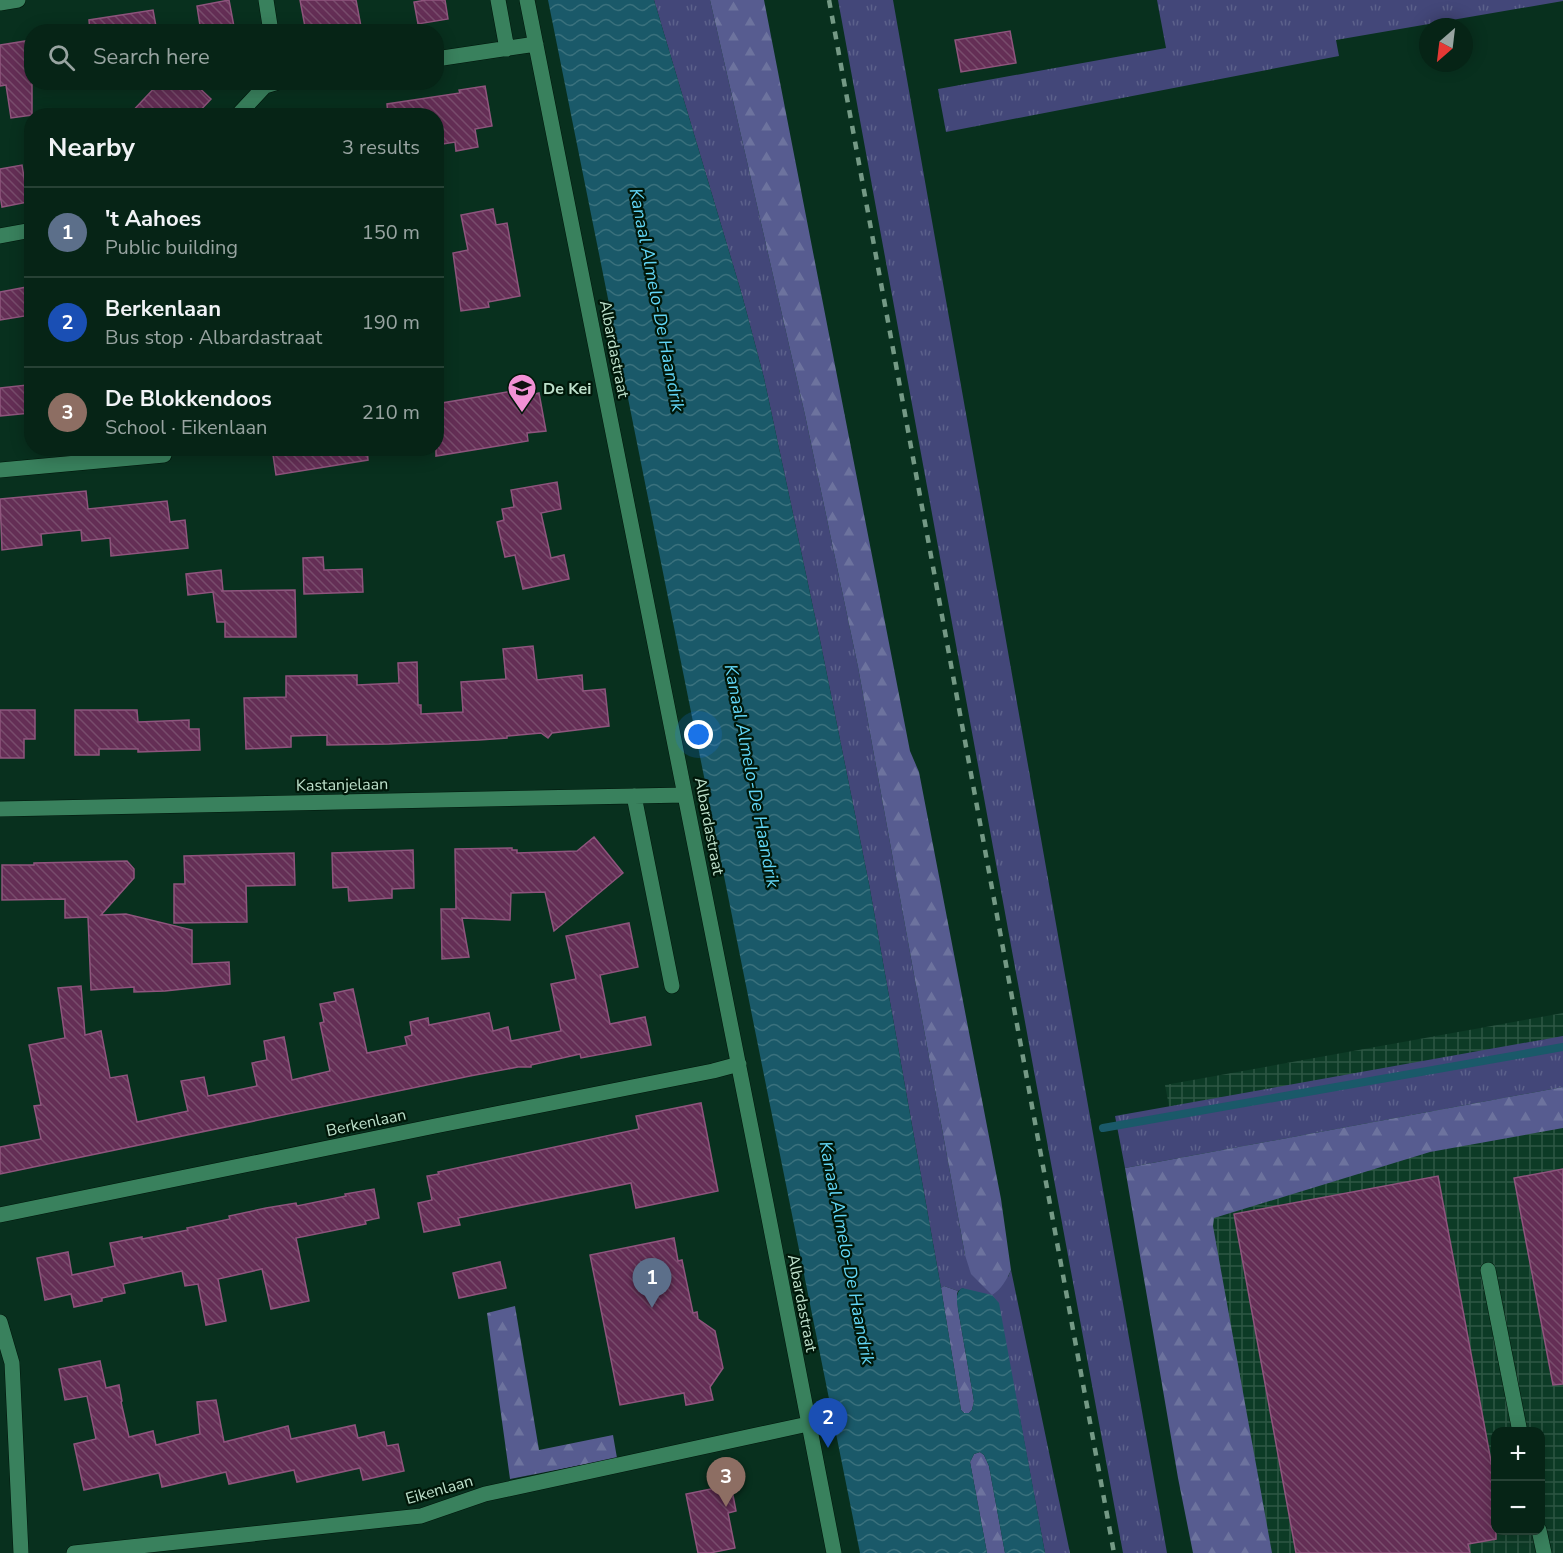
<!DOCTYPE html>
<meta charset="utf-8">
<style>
:root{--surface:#062416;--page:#0f2c1f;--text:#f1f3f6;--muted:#98a4a1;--line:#274135;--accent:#2563eb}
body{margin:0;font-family:"Nunito Sans",sans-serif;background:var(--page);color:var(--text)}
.controls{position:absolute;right:18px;bottom:18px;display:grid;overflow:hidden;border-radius:12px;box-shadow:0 3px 15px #0003}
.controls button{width:54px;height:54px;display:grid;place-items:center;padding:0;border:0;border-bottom:2px solid var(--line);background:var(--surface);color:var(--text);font:30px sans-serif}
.compass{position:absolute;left:1419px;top:18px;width:54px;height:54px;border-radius:50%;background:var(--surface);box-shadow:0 3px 15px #0003;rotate:208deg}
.you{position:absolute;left:699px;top:735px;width:21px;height:21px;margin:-15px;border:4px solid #fff;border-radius:50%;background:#1a73e8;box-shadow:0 0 0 9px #1a73e833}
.badge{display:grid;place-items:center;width:39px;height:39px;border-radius:50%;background:var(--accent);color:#fff;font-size:20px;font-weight:700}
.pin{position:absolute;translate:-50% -50px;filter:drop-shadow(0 2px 3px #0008)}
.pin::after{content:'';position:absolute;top:32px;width:21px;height:18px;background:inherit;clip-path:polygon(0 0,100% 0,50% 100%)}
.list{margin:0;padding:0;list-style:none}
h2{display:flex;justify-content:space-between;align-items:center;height:78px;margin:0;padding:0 24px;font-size:26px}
h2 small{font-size:20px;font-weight:400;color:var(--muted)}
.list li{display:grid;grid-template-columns:39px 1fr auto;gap:18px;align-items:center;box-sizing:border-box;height:90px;padding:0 24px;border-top:2px solid var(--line)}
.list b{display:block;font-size:22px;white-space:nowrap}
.list p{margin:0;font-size:20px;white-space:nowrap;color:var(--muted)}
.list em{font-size:20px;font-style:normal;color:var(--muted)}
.icon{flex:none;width:33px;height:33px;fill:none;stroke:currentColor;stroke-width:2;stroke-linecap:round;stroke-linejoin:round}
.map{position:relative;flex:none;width:1563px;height:1553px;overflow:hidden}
.search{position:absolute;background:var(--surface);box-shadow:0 3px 15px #0003;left:24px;top:24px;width:420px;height:66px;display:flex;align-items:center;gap:15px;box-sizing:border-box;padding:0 21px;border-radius:24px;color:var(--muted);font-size:22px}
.panel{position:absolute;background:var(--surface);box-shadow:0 3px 15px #0003;left:24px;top:108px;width:420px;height:348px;border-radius:24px}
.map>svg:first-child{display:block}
</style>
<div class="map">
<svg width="1563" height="1553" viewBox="0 0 1563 1553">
<defs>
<pattern id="industrial-grid" width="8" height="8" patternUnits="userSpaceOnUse" patternTransform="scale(1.5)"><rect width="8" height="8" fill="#0d3b26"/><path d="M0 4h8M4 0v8" fill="none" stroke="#2e5744"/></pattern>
<pattern id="grass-tufts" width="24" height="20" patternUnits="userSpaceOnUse" patternTransform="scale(1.5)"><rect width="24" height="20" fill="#434779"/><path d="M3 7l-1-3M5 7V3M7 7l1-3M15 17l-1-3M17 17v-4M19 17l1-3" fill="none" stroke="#5c618b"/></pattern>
<pattern id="forest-firs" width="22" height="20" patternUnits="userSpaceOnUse" patternTransform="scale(1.5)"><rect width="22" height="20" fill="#575c90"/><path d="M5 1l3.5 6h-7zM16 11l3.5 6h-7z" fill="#6d739e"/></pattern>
<pattern id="water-waves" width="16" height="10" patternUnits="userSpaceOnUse" patternTransform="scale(1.5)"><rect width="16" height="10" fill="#1a5969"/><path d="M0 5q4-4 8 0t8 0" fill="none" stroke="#3a717d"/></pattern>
<pattern id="building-back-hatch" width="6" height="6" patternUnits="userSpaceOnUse" patternTransform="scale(1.5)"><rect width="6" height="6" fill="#642e55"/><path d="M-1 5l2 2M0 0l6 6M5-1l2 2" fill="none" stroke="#784c6c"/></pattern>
</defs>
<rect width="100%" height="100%" fill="#08301e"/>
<path fill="url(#industrial-grid)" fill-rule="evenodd" d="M1563 1013V1553H1254L1165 1085ZM1496 1432H1540V1530H1496Z"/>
<path fill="url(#grass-tufts)" d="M654 0H710L805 415 858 667 965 1255 1008 1277 1011 1270 1070 1553H1045L1017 1403 963 1288 958 1291 944 1286 941 1288 869 884 820 640 764 378 742 295Z
M838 0H893L1167 1553H1123L1038 1093Z
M1157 0H1563V1L1336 40 1339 56 946 132 938 89 1166 48Z
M1563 1036V1087L1125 1168 1115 1116Z"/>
<path fill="url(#forest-firs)" d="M710 0H764L910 751 919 772 1001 1199 1011 1270C1007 1279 1001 1290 992 1295L971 1274 965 1255 858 667 805 415Z
M1563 1087V1128L1430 1152 1214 1218 1213 1226 1272 1553H1193L1178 1478 1125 1168Z
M944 1286 958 1291 957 1294 958 1309 974 1401 972 1410 969 1413H964L961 1410 941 1288Z
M515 1306 539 1450 613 1435 617 1458 510 1479 487 1313Z
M980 1452 984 1455 989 1466 1005 1553H987L970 1462 974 1454Z"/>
<path fill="url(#water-waves)" d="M548 0H654L742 295 764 378 820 640 869 884 941 1288 961 1410 964 1413H969L972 1410 974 1401 958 1309C957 1301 955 1293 962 1288L992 1295 999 1303 1045 1553H1005L989 1466 984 1455 980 1452 974 1454 970 1462 987 1553H860Z"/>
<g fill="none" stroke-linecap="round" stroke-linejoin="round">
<path stroke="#1a5969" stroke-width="8" d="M1103 1128 1563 1047"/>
</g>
<path fill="url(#building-back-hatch)" stroke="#8e557d" stroke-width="1.5" d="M229 0 235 32H201L197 6Z
M300 0H356L362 32H306Z
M426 0H445L448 19 418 24 414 2Z
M153 10 157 32H90L89 20Z
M1010 31 1016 63 961 72 955 40Z
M32 40V115L11 118 6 85 0 86V45Z
M160 82H193L211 99 195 116H128Z
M485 86 492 126 475 129 478 147 456 151 455 142 436 145V116H388L387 104 460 93 459 90Z
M22 165 28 202 2 207 0 195V169Z
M493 209 496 225 507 223 520 296 488 302 489 307 461 311 453 253 468 250 461 215Z
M27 287 31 315 0 320V292Z
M27 385 30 413 0 416V388Z
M530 388 531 395 539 393 546 431 527 433 528 441 436 456V404Z
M272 448H367L368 460 276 475Z
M557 482 561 509 541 513 551 558 564 555 569 579 523 589 515 555 505 557 497 522 504 520 502 509 514 507 511 490Z
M86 491 88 509 167 501 170 522 185 520 188 548 111 556 110 538 82 541 81 530 41 534 42 545 2 550 0 499Z
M323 557 324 570 362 569 363 592 304 594 303 558Z
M221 570 223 591H221L295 590 296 637H225V622H217L213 592 188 595 186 574Z
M533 646 537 680 582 675 583 691 605 689 609 726 552 733 548 738 541 733 507 736V738L479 740 389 744 327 745V735L291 736V747L246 749 244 698 286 697V676L357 675V685L399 683 398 663 417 662 418 705H421V714L463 712 461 682 506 679 503 649Z
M0 710H35V739H24V758H0Z
M75 710H137L138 722 189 720V729H199L200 750 138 752V749H99V755H75Z
M594 837 623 873 554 931 545 892 511 893 510 920 462 918 469 957 442 959 441 909H456L455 849 512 848V850H517V853L577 851Z
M413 850 414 888 392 889V898L349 901 348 887 333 888 332 853Z
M294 853 295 885 246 886 247 922 174 923V884H185L184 856Z
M127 861 134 869V878L101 915 126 914 192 930V964L229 962 230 984 165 991 134 992V987L91 990 88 917 65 918V899L2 900V865H34V863Z
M629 923 638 967 600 975 610 1024 645 1017 651 1045 581 1058 580 1054 531 1065V1067H518L470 1076 0 1174V1147L41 1139 34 1106 41 1105 29 1045 65 1038 58 988 81 986 85 1035 101 1031 110 1078 127 1075 137 1122 188 1111 181 1081 204 1077 208 1096 257 1086 252 1063 267 1060 264 1041 284 1037 292 1080 330 1071 320 1023 324 1022 320 1004 336 1001 334 993 353 989 367 1053 407 1045 405 1037 412 1035 410 1022 428 1018 429 1025 489 1013 493 1031 508 1027 511 1041 561 1031 551 984 576 979 566 936Z
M701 1103 718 1191 636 1208 631 1183 458 1218 460 1225 424 1232 418 1203 432 1200 427 1176 439 1174 438 1172 639 1129 636 1116Z
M1563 1169V1384L1553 1385 1514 1178Z
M1438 1176 1496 1488V1539L1468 1544 1470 1553H1296L1234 1214Z
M374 1189 379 1218 365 1221 366 1224 296 1238 309 1301 271 1309 262 1269 218 1279 226 1321 206 1325 198 1284 185 1286 182 1271 123 1284 125 1293 102 1298V1301L74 1307 71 1294 45 1300 37 1258 68 1252 72 1275 115 1266 110 1243 142 1237V1239L188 1230 187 1228 230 1219 229 1216 266 1208 296 1203 297 1206 346 1196 345 1194Z
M674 1238 678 1261 682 1260 693 1313 697 1312 698 1319 715 1331 723 1368 710 1387 713 1400 686 1405 684 1393 620 1405 590 1255Z
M500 1262 506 1288 459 1298 453 1273Z
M100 1361 106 1388 119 1385 122 1401 121 1402 129 1437 153 1431 156 1445 200 1434 197 1402 216 1400 224 1442 288 1426 291 1439 355 1425 358 1438 384 1432 387 1446 398 1444 404 1471 363 1480 360 1468 297 1482 294 1470 229 1484 226 1472 162 1487 159 1473 84 1490 74 1444 96 1439 87 1396 65 1400 59 1369Z
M731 1485 736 1511 728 1513 735 1548 710 1553H698L686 1494Z"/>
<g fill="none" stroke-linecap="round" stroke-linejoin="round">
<g stroke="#01160b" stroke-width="16">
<path id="minor" d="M266 0 271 32
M498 0 507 49
M527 0 766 1203 834 1553
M0 3 18 0
M436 59 536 44
M237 116 265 86 278 82
M0 236 32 230
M0 470 164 455
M634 796 672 986
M0 809 685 795
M0 1215 435 1126 713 1071 739 1064
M1488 1270 1520 1432
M0 1322 12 1363 21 1553
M1539 1530 1544 1553
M74 1553 421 1516 485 1494 808 1424"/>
</g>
<use href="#minor" stroke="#39815d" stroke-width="15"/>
<path stroke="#749985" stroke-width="4.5" stroke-dasharray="8 8" stroke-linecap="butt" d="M829 0 1114 1553"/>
</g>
<defs>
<g id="school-pin" transform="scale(1.5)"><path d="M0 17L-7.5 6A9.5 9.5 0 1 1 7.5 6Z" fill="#f391d6" stroke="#001709"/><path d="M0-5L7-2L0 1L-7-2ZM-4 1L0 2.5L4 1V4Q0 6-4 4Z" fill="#111"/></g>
</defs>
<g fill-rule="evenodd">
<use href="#school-pin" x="522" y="388"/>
</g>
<g text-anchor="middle" stroke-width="4.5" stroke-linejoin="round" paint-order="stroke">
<g font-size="16" fill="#bee1cc" stroke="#001709">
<text transform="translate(615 349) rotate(79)" y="6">Albardastraat</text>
<text transform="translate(342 784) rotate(-1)" y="6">Kastanjelaan</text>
<text transform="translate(710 826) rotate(79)" y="6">Albardastraat</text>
<text transform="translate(366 1122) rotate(-12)" y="6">Berkenlaan</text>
<text transform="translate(803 1303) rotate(79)" y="6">Albardastraat</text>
<text transform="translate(439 1489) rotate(-16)" y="6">Eikenlaan</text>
</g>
<g font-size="16" font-weight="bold" fill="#bee1cc" stroke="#001709" text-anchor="start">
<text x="543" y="394">De Kei</text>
</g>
<g font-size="18" font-style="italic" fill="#62d6f7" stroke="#001709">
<text transform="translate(657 300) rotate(79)" y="6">Kanaal Almelo-De Haandrik</text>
<text transform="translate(752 776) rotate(79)" y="6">Kanaal Almelo-De Haandrik</text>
<text transform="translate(847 1253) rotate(79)" y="6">Kanaal Almelo-De Haandrik</text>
</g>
</g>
</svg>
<div class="controls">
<button>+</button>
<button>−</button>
</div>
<svg class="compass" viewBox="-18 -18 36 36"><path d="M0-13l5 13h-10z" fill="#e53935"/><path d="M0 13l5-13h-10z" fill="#98a4a1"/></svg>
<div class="you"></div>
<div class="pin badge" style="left:652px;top:1308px;background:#5c6f8a">1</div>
<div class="pin badge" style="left:828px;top:1448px;background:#1a4fb4">2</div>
<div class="pin badge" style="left:726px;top:1507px;background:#8d6e63">3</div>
<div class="search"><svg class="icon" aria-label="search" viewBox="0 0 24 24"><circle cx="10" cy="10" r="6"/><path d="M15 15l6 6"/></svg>Search here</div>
<section class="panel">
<h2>Nearby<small>3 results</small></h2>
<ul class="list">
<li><span class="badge" style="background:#5c6f8a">1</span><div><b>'t Aahoes</b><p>Public building</p></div><em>150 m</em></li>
<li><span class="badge" style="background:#1a4fb4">2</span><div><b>Berkenlaan</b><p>Bus stop · Albardastraat</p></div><em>190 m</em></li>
<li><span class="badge" style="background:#8d6e63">3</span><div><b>De Blokkendoos</b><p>School · Eikenlaan</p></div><em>210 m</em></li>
</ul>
</section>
</div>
